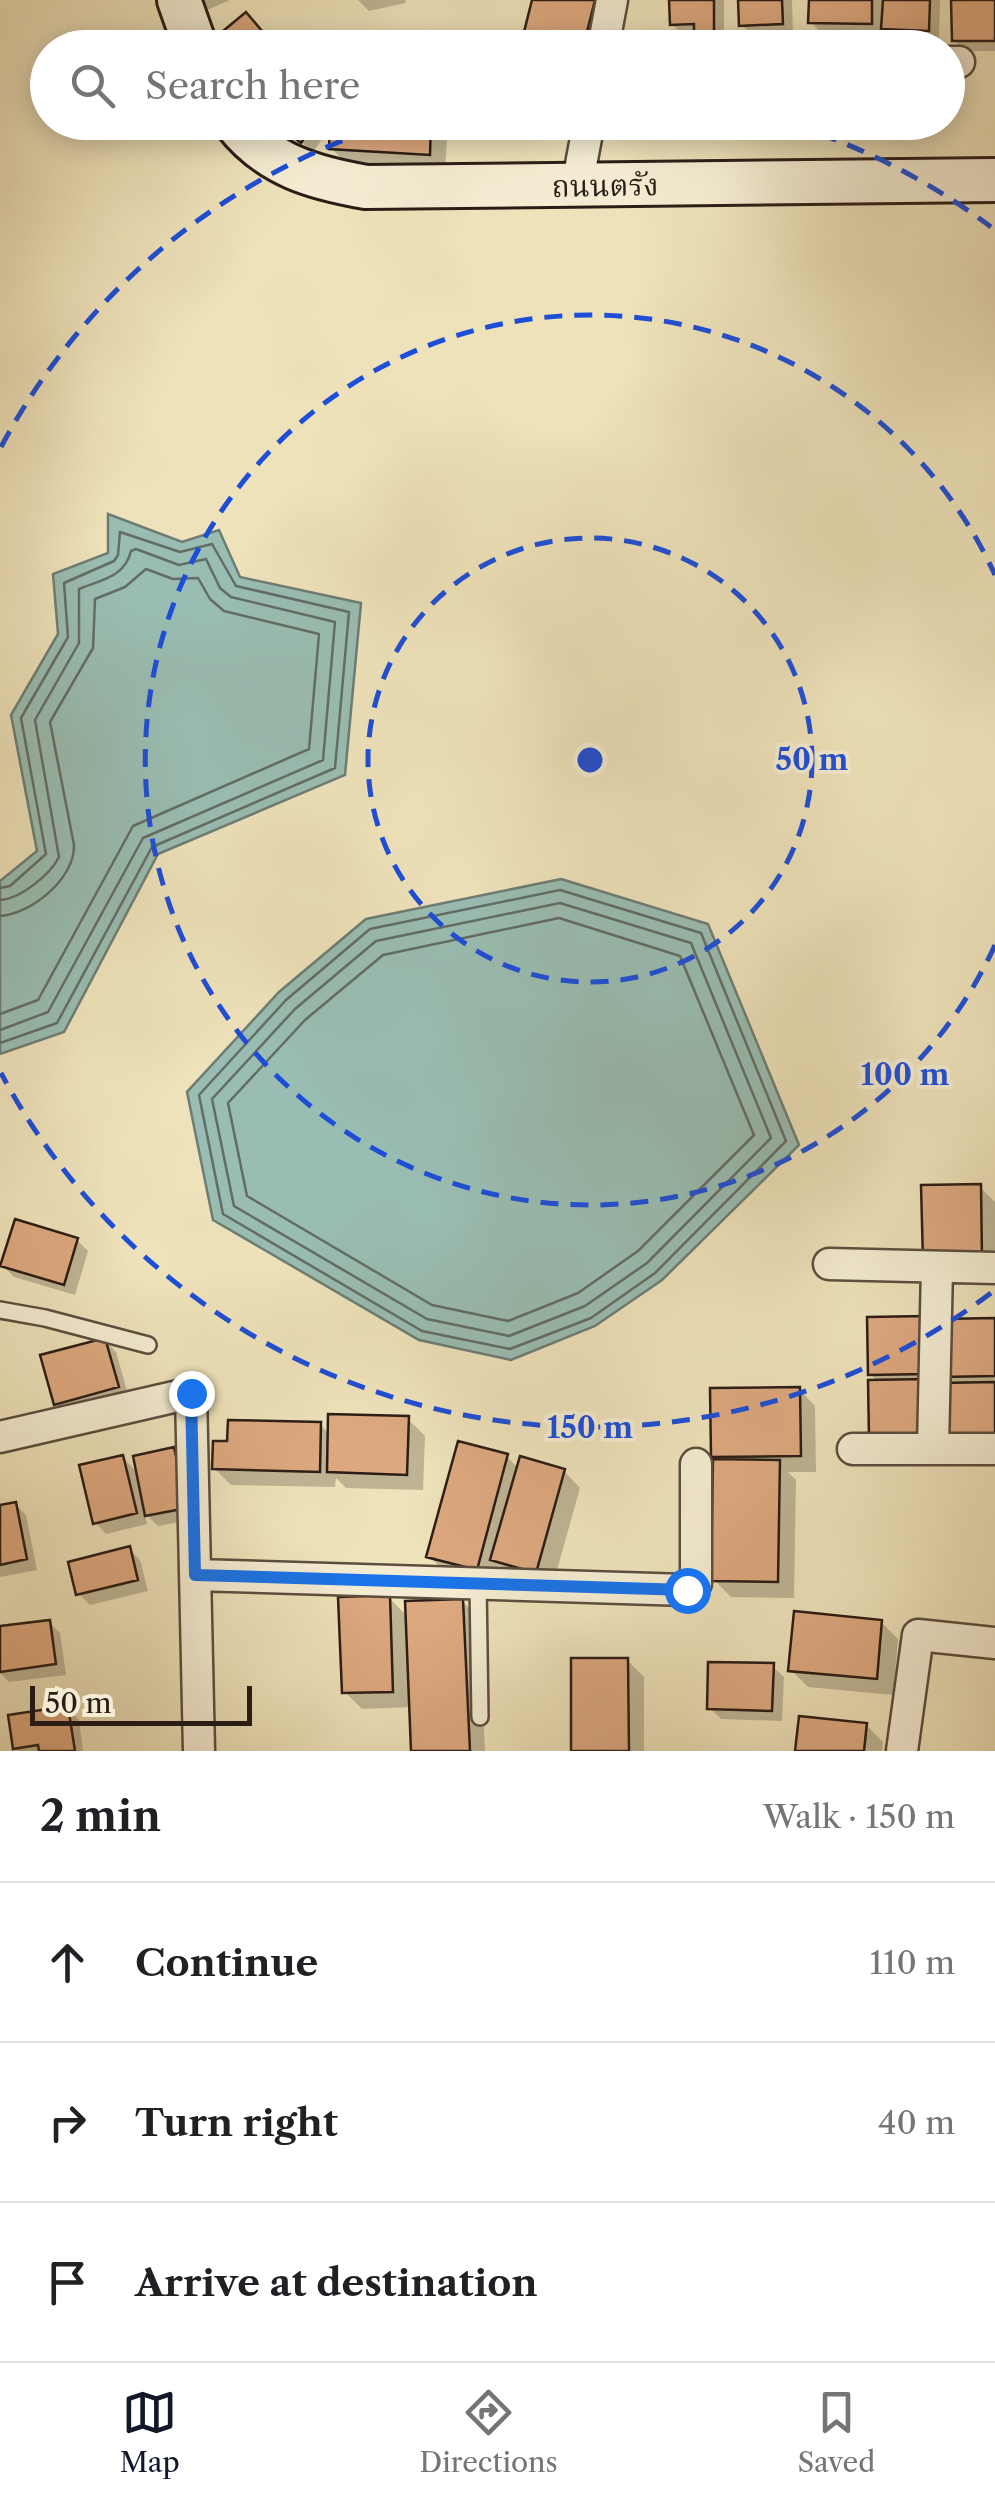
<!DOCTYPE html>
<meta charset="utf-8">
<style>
:root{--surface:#fff;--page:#f6f6f6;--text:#202124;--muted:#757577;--line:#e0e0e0;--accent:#111827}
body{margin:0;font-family:"Libre Caslon Text","Noto Serif Thai",serif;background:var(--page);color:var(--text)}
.scale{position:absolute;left:30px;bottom:25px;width:222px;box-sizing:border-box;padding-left:10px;border:5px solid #2b1d16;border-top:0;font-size:28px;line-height:35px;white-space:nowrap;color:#2b1d16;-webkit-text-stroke:8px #f4ecd2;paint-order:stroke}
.stop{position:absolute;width:30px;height:30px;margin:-22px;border:8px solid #1a73e8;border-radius:50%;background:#fff}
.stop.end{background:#1a73e8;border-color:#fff;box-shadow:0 2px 10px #0008}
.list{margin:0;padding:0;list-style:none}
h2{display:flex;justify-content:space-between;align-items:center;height:130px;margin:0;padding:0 40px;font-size:42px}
h2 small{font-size:32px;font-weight:400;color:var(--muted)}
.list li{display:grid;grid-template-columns:65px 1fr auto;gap:30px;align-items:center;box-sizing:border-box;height:160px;padding:0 40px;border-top:2px solid var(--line)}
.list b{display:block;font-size:38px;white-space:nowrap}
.list em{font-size:32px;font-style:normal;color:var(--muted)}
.icon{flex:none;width:55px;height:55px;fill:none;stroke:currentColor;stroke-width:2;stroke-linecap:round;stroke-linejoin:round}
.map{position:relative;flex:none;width:995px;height:1751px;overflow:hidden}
.search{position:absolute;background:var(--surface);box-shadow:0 5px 25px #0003;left:30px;right:30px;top:30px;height:110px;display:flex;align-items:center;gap:25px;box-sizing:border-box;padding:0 35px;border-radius:55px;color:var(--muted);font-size:38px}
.sheet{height:610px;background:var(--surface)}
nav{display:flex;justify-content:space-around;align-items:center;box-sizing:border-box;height:140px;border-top:2px solid var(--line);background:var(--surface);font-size:28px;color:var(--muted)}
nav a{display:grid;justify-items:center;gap:5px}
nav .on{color:var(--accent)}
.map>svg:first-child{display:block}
</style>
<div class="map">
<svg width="995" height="1751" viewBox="0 0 995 1751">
<rect width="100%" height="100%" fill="#eee2ba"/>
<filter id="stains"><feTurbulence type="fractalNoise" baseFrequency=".002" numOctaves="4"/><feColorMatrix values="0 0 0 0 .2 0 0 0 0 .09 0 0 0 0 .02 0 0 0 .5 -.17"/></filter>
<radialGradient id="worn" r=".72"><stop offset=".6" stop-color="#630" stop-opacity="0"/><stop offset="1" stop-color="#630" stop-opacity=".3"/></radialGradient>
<path fill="#99bdb2" stroke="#6d7d74" stroke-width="2.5" d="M108 514 182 542 219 530 240 577 361 603 345 775 158 854 64 1032 0 1054V881L37 851 11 715 58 634 53 574 108 553Z
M561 879 708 924 799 1145 662 1280 595 1326 511 1360 419 1340 213 1220 187 1092 279 992 366 919Z"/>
<path fill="#0003" d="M194 0H230L205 11Z
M358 0H405L406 3 369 11Z
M534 0H615L604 48H522Z
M672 0H724V48H701L696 43V35H683L672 24Z
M740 0H792L793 34 753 36 742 25Z
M811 0H940L939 41 895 39 882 26V34H822L811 22Z
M954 0H995V51H965L954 40Z
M257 26 275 48H220Z
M277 122H448L445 171 348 165 331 148 333 124 313 152Z
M980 1187 995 1202V1276L942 1277Z
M77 1240 88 1251 75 1295 14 1277 3 1266Z
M870 1319 937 1384 952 1385 943 1376 995 1321V1451L878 1382 870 1374Z
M105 1341 116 1352 129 1398 67 1415 56 1404Z
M799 1389 815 1406 816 1472H788L796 1480 794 1598 731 1597 714 1580 716 1458 713 1456Z
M408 1419 425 1436 423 1490 346 1488 336 1478 335 1487 231 1485 214 1468 230 1444 320 1424 330 1435Z
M174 1450 185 1461 196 1519 158 1526 144 1512 147 1524 106 1534 95 1522 123 1458 139 1474Z
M507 1457 519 1469 564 1471 580 1488 552 1588 510 1576 499 1565 493 1585 446 1573 429 1556Z
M15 1504 26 1515 37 1570 0 1577V1507Z
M129 1549 140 1560 148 1591 90 1605 79 1594Z
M389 1598 408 1617 462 1601 479 1618 485 1751H413L412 1707 362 1709 345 1692Z
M49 1622 60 1633 66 1675 9 1682 0 1673V1629Z
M881 1622 898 1639 893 1695 808 1687 791 1670Z
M627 1660 644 1677V1751H574Z
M772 1666 784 1677 782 1721 721 1719 710 1708Z
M68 1709 79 1720 83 1751H18L15 1748Z
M866 1725 883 1742 882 1751H797Z"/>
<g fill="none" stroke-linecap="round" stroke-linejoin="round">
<path stroke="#626d64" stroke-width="2.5" d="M0 888 10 886 46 854 21 718 68 637 64 583 114 561 118 555 120 532 180 552 212 544 236 586 349 612 335 768 152 847 57 1023 0 1043
M560 890 701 933 786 1141 655 1273 591 1318 510 1349 422 1331 223 1214 199 1095 286 1000 370 929Z
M0 900C20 899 50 875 59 857L35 720 79 643V589C101 580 125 577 131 551L136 549 179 565 206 559 220 588 231 597 335 622 323 760 143 838 48 1012 0 1030
M560 903 691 943 771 1138 647 1263 585 1306 509 1336 427 1319 234 1206 212 1099 295 1009 376 941Z
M0 916C32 914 75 878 74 845L50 722 93 648 95 599 125 587 146 569 173 579 198 578 210 599 224 611 319 634 309 749 133 826 38 1000 0 1014
M559 918 680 956 754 1135 638 1251 578 1293 508 1321 432 1305 247 1196 228 1103 305 1020 383 955Z"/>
</g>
<path fill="#dda87f" stroke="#2b1d16" stroke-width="2.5" d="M532 0H595L583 48H520Z
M669 0H714V44H694V24L670 25Z
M738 0H782L783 24 739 26Z
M809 0H872V24L808 23Z
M883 0H930L929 31 881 29Z
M951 0H995V41H952Z
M246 12 268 38 256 48H217L211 41Z
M274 122H315L301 143Z
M330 122H431L430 155 329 149Z
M981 1184 982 1260 923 1261 921 1185Z
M15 1219 78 1238 64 1285 0 1266Z
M926 1316 927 1374 868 1375 867 1317Z
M995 1318V1376L940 1377V1319Z
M105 1338 119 1387 54 1405 40 1355Z
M927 1379 928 1437 869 1438 868 1380Z
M995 1382V1441L940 1442 939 1383Z
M800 1387 801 1456 711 1457 710 1388Z
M328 1414 409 1416 407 1475 327 1472Z
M228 1420 321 1422 320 1472 212 1469 213 1441H227Z
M458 1441 508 1454 477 1570 426 1557Z
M174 1447 187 1508 145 1516 133 1456Z
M123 1455 137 1513 93 1524 79 1465Z
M520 1456 565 1469 536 1573 490 1560Z
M713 1459 780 1460 778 1582 711 1581Z
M16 1502 27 1559 0 1565V1505Z
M130 1546 138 1580 76 1595 68 1562Z
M390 1595 393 1692 342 1693 338 1597Z
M463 1599 470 1751H411L405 1601Z
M794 1611 882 1620 877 1679 788 1671Z
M50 1620 56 1664 0 1672V1626Z
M571 1658H628L629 1751H571Z
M708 1662 774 1663 772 1711 707 1709Z
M68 1706 75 1751H39L38 1745 13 1749 8 1715Z
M799 1716 867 1723 864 1751H795Z"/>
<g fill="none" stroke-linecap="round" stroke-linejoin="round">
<g stroke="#5c4e3f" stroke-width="20">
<path id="lane" d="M0 1310 45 1318 148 1345
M478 1583 480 1717"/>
</g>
<g stroke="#5c4e3f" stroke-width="35">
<path id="street" d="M603 48 612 0
M948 62H959
M577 186 589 122
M829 1264 995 1268
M0 1437 191 1393 199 1751
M853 1449H995
M933 1449 937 1267
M195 1575 687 1590 696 1583V1464
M902 1751 918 1635 995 1643"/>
</g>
<g stroke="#2b1d16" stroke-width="48">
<path id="secondary" d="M179 0 196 48
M235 122C269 166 315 178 366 187L995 180"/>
</g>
<use href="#lane" stroke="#f4ecd2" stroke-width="15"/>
<use href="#street" stroke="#f4ecd2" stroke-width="30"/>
<use href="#secondary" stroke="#f4ecd2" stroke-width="42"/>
</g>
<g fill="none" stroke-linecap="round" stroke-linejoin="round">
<path stroke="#1a73e8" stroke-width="12" d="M191 1393 195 1575 687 1590"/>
</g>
<g fill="none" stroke="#1d4ed8" stroke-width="5" stroke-dasharray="18 12">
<circle cx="590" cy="760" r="222"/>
<path d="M995 945A445 445 0 1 1 995 575"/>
<path d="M991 1293A667 667 0 0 1 1 1073M1 447A667 667 0 0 1 389 124M791 124A667 667 0 0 1 991 227"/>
</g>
<g text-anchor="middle" stroke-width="8" stroke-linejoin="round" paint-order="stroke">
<g font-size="30" fill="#2b1d16" stroke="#f4ecd2">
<text transform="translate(605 186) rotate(-1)" y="10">ถนนตรัง</text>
</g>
</g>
<circle cx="590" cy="760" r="15" fill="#1d4ed8" stroke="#f4ecd2" stroke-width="5"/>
<g font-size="30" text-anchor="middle" font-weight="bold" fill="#1d4ed8" stroke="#f4ecd2" stroke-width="8" stroke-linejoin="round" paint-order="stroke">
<text x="812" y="770">50 m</text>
<text x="905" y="1085">100 m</text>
<text x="590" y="1438">150 m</text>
</g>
<rect width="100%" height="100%" filter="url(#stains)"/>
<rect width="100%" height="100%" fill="url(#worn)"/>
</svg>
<div class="scale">50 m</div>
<div class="stop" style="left:687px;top:1590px"></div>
<div class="stop end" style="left:191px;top:1393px"></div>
<div class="search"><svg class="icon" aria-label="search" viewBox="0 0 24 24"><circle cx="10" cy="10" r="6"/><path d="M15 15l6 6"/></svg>Search here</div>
</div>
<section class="sheet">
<h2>2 min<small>Walk · 150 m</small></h2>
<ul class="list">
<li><svg class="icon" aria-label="ahead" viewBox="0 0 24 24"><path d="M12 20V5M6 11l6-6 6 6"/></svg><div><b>Continue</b></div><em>110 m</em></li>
<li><svg class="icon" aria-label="right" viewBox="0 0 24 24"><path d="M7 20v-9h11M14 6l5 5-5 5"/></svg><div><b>Turn right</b></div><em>40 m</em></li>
<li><svg class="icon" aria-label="arrive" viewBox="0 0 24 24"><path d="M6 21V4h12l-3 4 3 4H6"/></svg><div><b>Arrive at destination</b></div></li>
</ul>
</section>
<nav>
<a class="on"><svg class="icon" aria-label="map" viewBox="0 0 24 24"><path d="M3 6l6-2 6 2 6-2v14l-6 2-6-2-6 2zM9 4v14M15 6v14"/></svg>Map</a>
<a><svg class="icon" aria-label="directions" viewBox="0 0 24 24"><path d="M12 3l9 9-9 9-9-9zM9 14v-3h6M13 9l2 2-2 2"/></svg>Directions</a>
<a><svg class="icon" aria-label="saved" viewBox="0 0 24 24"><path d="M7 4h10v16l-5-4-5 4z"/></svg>Saved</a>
</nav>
